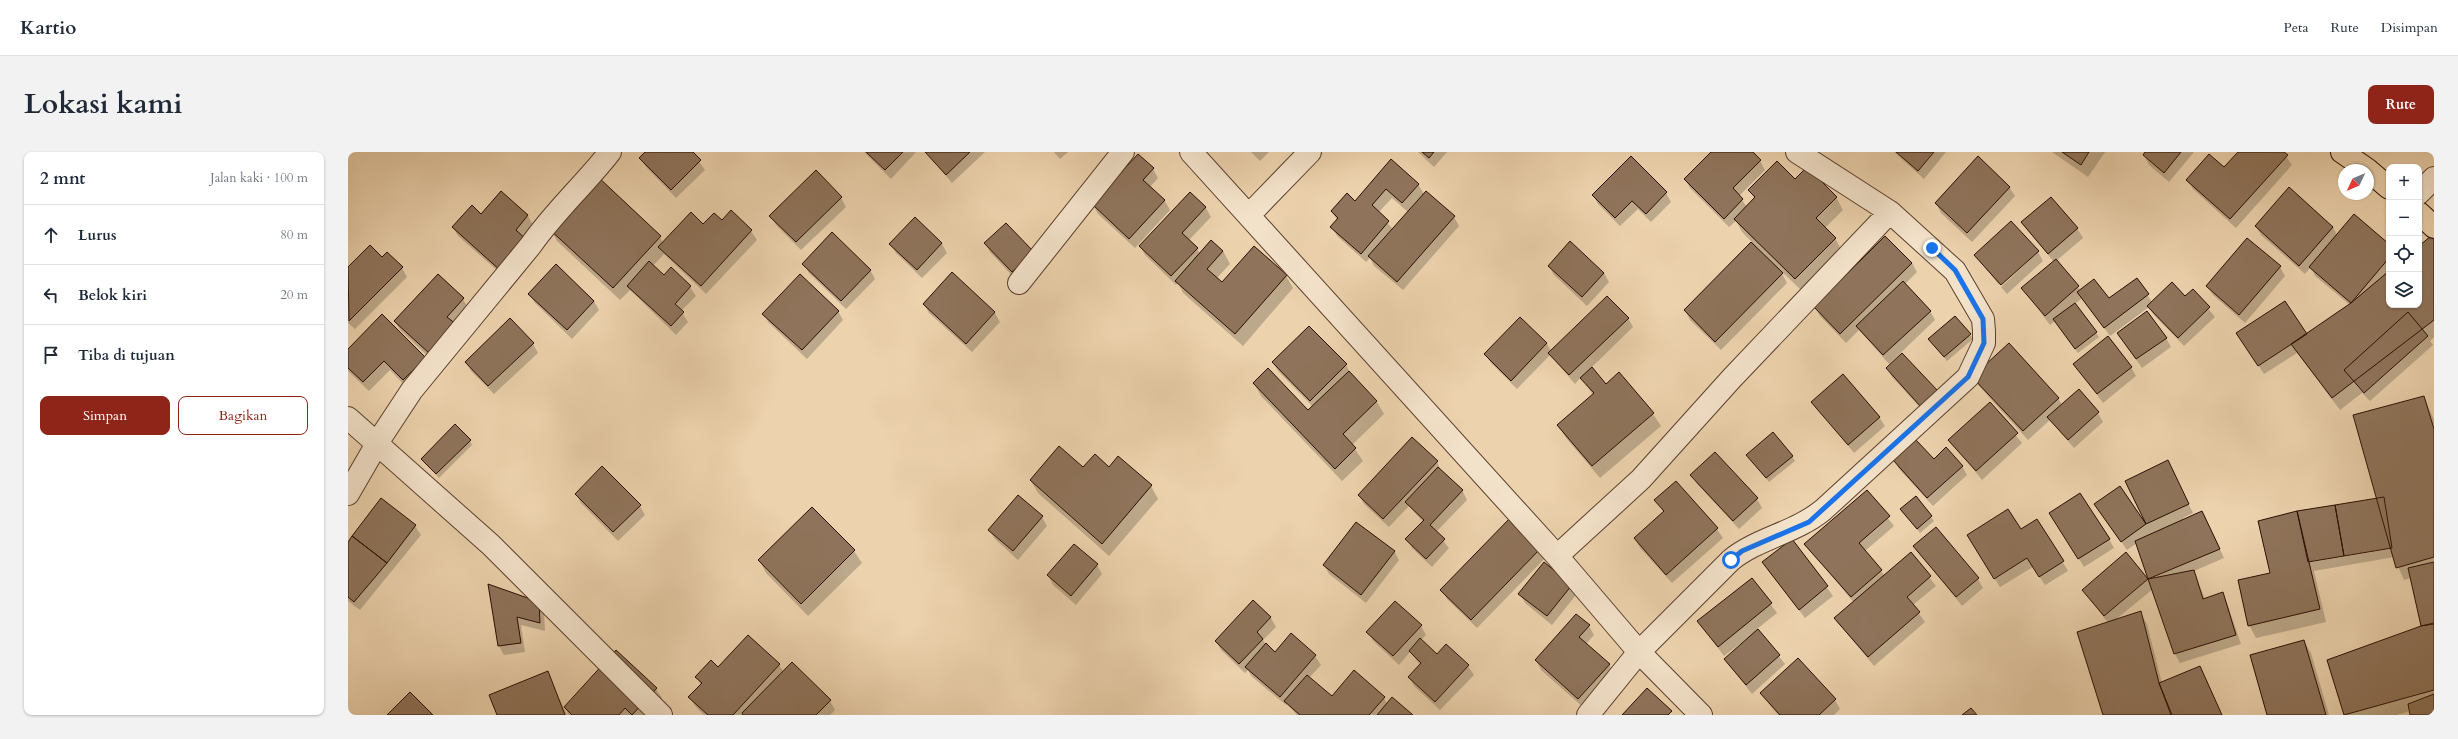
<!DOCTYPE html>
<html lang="id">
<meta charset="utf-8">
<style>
:root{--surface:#fff;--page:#f2f2f3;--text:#1f2937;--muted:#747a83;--line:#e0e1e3;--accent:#8f2418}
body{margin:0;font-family:Cardo,serif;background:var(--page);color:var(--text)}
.controls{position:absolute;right:12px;top:12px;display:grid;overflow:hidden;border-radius:8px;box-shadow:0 1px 3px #0004}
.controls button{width:36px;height:36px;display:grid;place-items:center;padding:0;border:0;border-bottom:1px solid var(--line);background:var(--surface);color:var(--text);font:20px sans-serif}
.compass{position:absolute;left:1990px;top:12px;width:36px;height:36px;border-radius:50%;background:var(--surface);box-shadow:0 1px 3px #0004;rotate:226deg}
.stop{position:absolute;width:12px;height:12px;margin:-9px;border:3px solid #1a73e8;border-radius:50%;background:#fff}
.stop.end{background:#1a73e8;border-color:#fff;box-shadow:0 1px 4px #0008}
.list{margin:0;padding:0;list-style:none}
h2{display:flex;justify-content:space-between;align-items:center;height:52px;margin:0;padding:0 16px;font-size:17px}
h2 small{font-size:13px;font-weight:400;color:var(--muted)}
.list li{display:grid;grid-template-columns:26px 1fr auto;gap:12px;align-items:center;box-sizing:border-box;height:60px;padding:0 16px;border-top:1px solid var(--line)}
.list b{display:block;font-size:15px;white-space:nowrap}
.list em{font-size:13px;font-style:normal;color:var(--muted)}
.actions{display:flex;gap:8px;padding:12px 16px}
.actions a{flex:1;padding:9px 0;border:1px solid var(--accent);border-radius:8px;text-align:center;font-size:14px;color:var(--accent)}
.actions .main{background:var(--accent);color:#fff}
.icon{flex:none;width:22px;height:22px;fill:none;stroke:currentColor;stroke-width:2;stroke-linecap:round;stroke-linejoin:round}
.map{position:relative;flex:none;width:2086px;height:563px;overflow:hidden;border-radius:8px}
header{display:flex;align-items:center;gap:24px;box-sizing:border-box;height:56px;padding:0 20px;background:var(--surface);border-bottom:1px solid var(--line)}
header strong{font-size:19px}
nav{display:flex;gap:22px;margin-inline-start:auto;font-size:14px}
.intro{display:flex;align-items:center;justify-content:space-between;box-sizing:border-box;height:96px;padding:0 24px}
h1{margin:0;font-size:28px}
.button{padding:10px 18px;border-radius:8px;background:var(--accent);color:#fff;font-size:14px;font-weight:700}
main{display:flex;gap:24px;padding:0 24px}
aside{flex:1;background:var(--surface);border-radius:8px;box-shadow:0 1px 3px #0004}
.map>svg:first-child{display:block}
</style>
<header>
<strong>Kartio</strong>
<nav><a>Peta</a><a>Rute</a><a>Disimpan</a></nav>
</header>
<div class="intro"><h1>Lokasi kami</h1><a class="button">Rute</a></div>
<main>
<aside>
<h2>2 mnt<small>Jalan kaki · 100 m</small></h2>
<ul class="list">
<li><svg class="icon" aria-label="ahead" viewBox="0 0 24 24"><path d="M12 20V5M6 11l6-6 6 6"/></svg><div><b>Lurus</b></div><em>80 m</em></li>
<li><svg class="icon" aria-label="left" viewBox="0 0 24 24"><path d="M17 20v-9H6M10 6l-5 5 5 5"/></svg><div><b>Belok kiri</b></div><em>20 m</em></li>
<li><svg class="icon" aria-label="arrive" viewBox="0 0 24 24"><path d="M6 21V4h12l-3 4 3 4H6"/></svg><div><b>Tiba di tujuan</b></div></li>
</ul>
<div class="actions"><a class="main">Simpan</a><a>Bagikan</a></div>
</aside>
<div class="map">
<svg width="2086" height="563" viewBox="0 0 2086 563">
<rect width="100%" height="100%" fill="#ecd2ad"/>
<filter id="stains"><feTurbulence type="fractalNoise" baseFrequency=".005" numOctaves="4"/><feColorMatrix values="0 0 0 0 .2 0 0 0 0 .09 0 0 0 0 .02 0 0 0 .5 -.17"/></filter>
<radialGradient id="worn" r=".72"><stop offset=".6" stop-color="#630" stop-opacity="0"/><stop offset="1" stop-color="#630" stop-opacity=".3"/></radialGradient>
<path fill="#0003" fill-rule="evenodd" d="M299 0H344L357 18 328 46 298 15 292 6Z
M516 0H568L543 27Z
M578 0H637L604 31Z
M706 0H720L712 7Z
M903 0H921L912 9Z
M1070 0H1099L1086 15Z
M1364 0H1403L1412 9 1417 18 1391 44 1399 55 1407 47 1401 38 1447 28 1488 45 1495 58 1477 76 1487 86 1494 99 1454 139 1432 118 1439 131 1373 198 1342 168 1337 158 1404 90 1394 80 1388 69 1381 75 1342 36 1337 27Z
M1546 0H1598L1576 27Z
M1704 0H1757L1740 25Z
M1799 0H1846L1821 30 1801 13 1796 3Z
M1891 0H1935L1944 13 1888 76 1845 37 1840 28 1876 17Z
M1043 9 1070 32 1076 42 1106 65 1111 74 1055 138 1026 114 1022 106 1018 110 989 84 984 75 989 68 984 60 1007 50ZM1044 46 1060 60 1045 77 1030 61Z
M805 17 810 26 802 35 817 49 822 58 787 96 750 62 745 53Z
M249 25 312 85 315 91 355 73 374 70 383 60 403 79 409 88 358 142 316 102 305 114 316 124 342 135 348 144 333 159 340 170 328 183 282 138 272 148 209 89 202 76Z
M1661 35 1667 44 1624 90 1593 61 1588 51Z
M154 41 180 64 185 73 174 85 160 128 110 84 105 75 133 63Z
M842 41 858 56 863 65 841 88 852 101 875 99 882 112 868 127 874 132 938 124 945 136 895 194 835 141 830 131 828 133 797 103 792 94Z
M1318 41 1323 50 1303 70 1290 57 1272 74 1250 52 1245 43Z
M493 46 498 55 453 98 428 73 423 64Z
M567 67 594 92 599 101 574 126 548 101 543 92Z
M1674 71 1729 76 1735 86 1708 109 1732 138 1761 148 1788 127 1804 150 1837 145 1845 138 1867 165 1836 194 1806 163 1801 155 1762 184 1734 146 1727 152 1751 185 1730 201 1707 169 1702 173 1675 137 1706 110Z
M1908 74 1985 75 1989 83 2041 93V153H2071V95L2086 87V185L2082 189 2085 193 2022 249 2014 241 1992 258 1949 201 1916 222 1895 190 1958 183 2002 153 1967 124 1963 115 1957 122 1913 83Z
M1899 87 1932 115 1937 124 1897 171 1865 143 1859 134Z
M637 91 685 100 669 129 642 100Z
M22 94 34 106 39 101 54 116 59 125 7 177 0 171V116Z
M1689 99 1651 133 1627 103Z
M1690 100 1695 109 1659 142 1653 135Z
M1564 111 1569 120 1557 132 1582 159 1587 168 1541 212 1511 178 1498 191 1472 164 1467 155Z
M456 112 522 118 527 127 498 157 461 121Z
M1201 114 1256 121 1261 130 1239 154 1206 123Z
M604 121 647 161 652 170 624 200 581 161 576 152Z
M181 142 246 149 251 158 224 187 187 151Z
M115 147 120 156 87 211 52 178 47 169Z
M490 159 495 168 459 207 421 171 416 162Z
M1607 165 1625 187 1599 209 1584 191Z
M1172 166 1199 192 1203 199 1280 166 1285 175 1243 216 1258 233 1271 222 1305 262 1313 274 1252 326 1218 286 1210 273 1245 243 1233 225 1227 232 1202 203 1169 237 1143 211 1137 202Z
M1770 181 1818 186 1823 195 1794 216Z
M185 192 190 201 146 242 123 219 118 210Z
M0 198 77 206 60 237 42 218 21 239 0 219Z
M1554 202 1579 263 1544 225 1539 216Z
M925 210 998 213 1003 222 1029 250 1036 262 1004 293 1015 309 994 329 913 244 906 231 960 260 965 255 930 219Z
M1727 212 1783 215 1788 224 1755 251Z
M1625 225 1710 246 1714 253 1750 261 1755 270 1726 296 1702 268 1680 288 1631 234Z
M2076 245 2086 268V563H2063L2062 559 2049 563H1997L1981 508 2074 475 2063 426 2056 428 2046 405 1966 419 1978 470 1908 486 1901 473 1923 422 2030 347ZM2047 394 2048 396 1964 410V408Z
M1465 250 1531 265 1537 274 1506 301Z
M1642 252 1674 291 1634 328 1602 288Z
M122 289 124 293 91 326 74 307Z
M1399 303 1444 304 1447 309 1421 330Z
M1546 308H1586L1614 314 1619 323 1585 354 1551 317Z
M1089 310 1093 319 1114 338 1119 348 1088 380 1101 396 1084 415 1064 396 1059 387 1075 370 1061 354 1041 375 1016 352 1011 343Z
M761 316 803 334 810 347 761 404 690 341 683 329 735 317Z
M1824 318 1845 361 1835 366 1836 368 1854 360 1876 406 1846 419 1857 447 1874 442 1879 451 1893 492 1832 511 1827 502 1805 437 1767 468 1792 460 1799 472 1814 531 1852 515 1874 563H1756L1760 471 1735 438 1778 402 1803 431 1789 391 1779 398 1753 361 1771 336 1799 374 1779 329Z
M1344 323 1409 347 1414 356 1391 377 1349 332Z
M1328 330 1369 377 1375 386 1324 431 1292 396 1287 387 1316 361 1307 348Z
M1519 339 1546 374 1517 399 1537 424 1563 402 1588 434 1565 453 1577 470 1526 514 1487 467 1506 451 1458 392Z
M228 342 292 354 297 363 270 389 233 351Z
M1567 346 1586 369 1572 381 1554 358Z
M464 356 506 399 514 411 460 464 418 421 411 408Z
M1165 364 1201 402 1129 476 1099 447 1094 438Z
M694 365 699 374 670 408 647 387 641 378Z
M1689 368 1720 419 1697 433 1685 415 1652 435 1625 393 1673 378Z
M1708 370 1761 387 1766 396 1736 415Z
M67 374 73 383 12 458 0 449V391Z
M1444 388 1485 444 1457 466 1415 410Z
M1566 394 1630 427 1635 436 1614 454Z
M1046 399 1051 408 1018 451 981 422 976 413Z
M749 413 754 422 728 453 705 433 700 423Z
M1404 427 1429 461 1409 477 1437 512 1404 542 1377 508 1404 483 1376 504 1351 470Z
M141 433 191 450 196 460 197 479 173 473 177 500 156 503 151 494Z
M1223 433 1228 443 1204 473 1177 451 1172 442Z
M905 449 923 466 928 475 915 488 918 493 927 501 967 504 973 513 961 526 984 545 1036 546 1039 552 1064 563H949L939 552 938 553 903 524 900 518 897 521 873 498 868 489Z
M1073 474 1078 483 1073 488 1089 503 1120 514 1126 523 1092 558 1066 534 1061 525 1072 513 1062 500 1051 513 1025 489 1020 480Z
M1241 474 1246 483 1238 492 1261 512 1266 522 1236 556 1193 518 1188 508Z
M400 484 431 513 436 520 444 511 482 549 487 558 482 563H356L347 554 342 545 353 533 348 525 370 516Z
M1956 489 1963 501 1981 563H1920Z
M268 499 308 537 314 546 298 563H221L217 555Z
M199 521 219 563H150Z
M1413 542 1487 548 1492 557 1486 563H1430Z"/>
<path fill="#8f745b" stroke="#2a0e02" d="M297 0H345L353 8 323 38 291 6Z
M518 0H555L537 18Z
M577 0H622L598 23Z
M1074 0H1086L1081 6Z
M1363 0H1405L1413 8 1385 36 1395 47 1376 67 1336 27Z
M1548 0H1586L1570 19Z
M1714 0H1741L1733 13Z
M1797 0H1833L1816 21 1795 3Z
M1890 0H1936L1940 3 1882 67 1838 28 1861 2 1876 15Z
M790 2 806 16 795 28 817 48 781 87 744 52Z
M1283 4 1319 40 1298 62 1284 49 1267 66 1244 43Z
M1630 4 1662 35 1619 81 1587 51Z
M1043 7 1071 32 1054 51 1038 37 1024 53 1041 69 1013 102 982 75 990 66 983 59 999 41 1007 49Z
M1429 9 1447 27 1459 15 1489 45 1468 66 1488 86 1447 127 1386 67 1407 45 1400 38Z
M468 18 494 45 448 90 421 64Z
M249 24 313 84 265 136 200 76Z
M1941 35 1985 75 1951 114 1907 74Z
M153 39 180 63 168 78 181 90 154 120 104 75 124 53 133 62Z
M1078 39 1107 64 1049 130 1020 104Z
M842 40 858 55 834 81 850 96 823 124 791 94Z
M1703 45 1730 76 1700 102 1673 70Z
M383 58 404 78 353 134 310 95 343 60 355 72 366 61 374 68Z
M2006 62 2041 92V106L2003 151 1961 115Z
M567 65 594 91 569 118 541 92Z
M1663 69 1691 99 1653 133 1626 103Z
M658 71 686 100 664 120 636 91Z
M484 80 523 118 493 149 454 112Z
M2084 83 2086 85V168L1984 246 1943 192 2003 151 2041 119V153H2071V94Z
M1537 84 1564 111 1492 182 1466 155Z
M1899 86 1933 114 1891 163 1858 134Z
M863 88 875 99 859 117 874 130 906 94 939 123 887 182 827 129Z
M1222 89 1256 121 1234 145 1200 114Z
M1403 90 1435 121 1367 190 1336 158Z
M22 93 34 105 39 100 55 115 1 169 0 115Z
M1708 107 1731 134 1697 164 1673 136Z
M301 109 316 123 323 115 343 134 327 152 336 160 323 174 279 134Z
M208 112 246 149 219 178 180 142Z
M604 120 647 160 618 192 575 152Z
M90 122 116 146 99 165 109 173 82 202 46 169Z
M452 122 491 159 454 198 414 162Z
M1789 126 1801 142 1756 176 1729 140 1746 127 1761 146Z
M1555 129 1583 159 1535 203 1508 174Z
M1824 130 1837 144 1845 137 1862 155 1830 186 1799 154Z
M1259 144 1281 166 1221 223 1200 201Z
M1937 149 1959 182 1910 214 1888 181Z
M1727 151 1749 180 1727 197 1705 167Z
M1799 159 1819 186 1788 207 1769 181Z
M2060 160 2080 184 2016 241 1996 218Z
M34 162 78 206 55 228 36 209 15 230 0 216V197Z
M1607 164 1623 182 1596 205 1580 187Z
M1172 165 1199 191 1163 229 1136 202Z
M162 166 186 191 140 234 117 210Z
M961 174 999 212 962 249 924 210Z
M1760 184 1784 215 1749 242 1725 212Z
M1661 191 1711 246 1675 279 1624 225Z
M1554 201 1590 239 1573 255 1538 216Z
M1244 215 1258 232 1271 220 1306 261 1244 314 1209 273 1246 241 1232 226Z
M920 216 960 258 1001 219 1029 249 995 282 1008 296 987 317 905 231Z
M1495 222 1532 265 1500 293 1463 250Z
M1731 237 1751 260 1720 288 1699 265Z
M2076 244 2086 277V405L2048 416 2005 263Z
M1642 250 1670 281 1628 319 1600 288Z
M107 272 123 288 88 322 73 307Z
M1425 280 1445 304 1418 326 1398 303Z
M1064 285 1090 309 1035 367 1010 343Z
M1568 288 1586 307 1598 295 1615 314 1579 346 1545 308Z
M711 294 735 315 747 302 761 315 770 304 804 333 754 392 682 328Z
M1367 300 1410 346 1385 369 1342 323Z
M1820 308 1841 352 1798 372 1777 329Z
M254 314 293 353 265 380 227 342Z
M1090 315 1115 338 1082 373 1097 387 1078 407 1057 387 1076 368 1057 350Z
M1328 329 1370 376 1318 423 1286 386 1316 359 1306 348Z
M1772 334 1798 372 1773 390 1746 352Z
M1519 338 1542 364 1511 391 1534 418 1503 445 1456 392Z
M1732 341 1762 387 1730 407 1701 361Z
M670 343 695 364 665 399 640 378Z
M1568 344 1584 364 1569 377 1552 357Z
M2036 345 2044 396 1996 404 1987 353Z
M33 346 68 373 39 411 4 384Z
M1987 353 1996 404 1960 410 1949 359Z
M464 355 507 398 453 452 410 408Z
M1660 357 1673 377 1689 367 1716 409 1691 425 1679 406 1646 427 1619 383Z
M1854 359 1872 397 1800 427 1787 389Z
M1949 359 1972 457 1900 474 1890 428 1922 421 1910 369Z
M1165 363 1196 393 1123 468 1092 438Z
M1008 370 1047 399 1013 443 975 413Z
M1588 375 1631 426 1608 445 1565 394Z
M4 384 39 411 6 450 0 445V390Z
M1444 387 1480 434 1451 458 1414 410Z
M726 392 750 412 723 444 699 423Z
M1563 400 1583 424 1559 445 1572 460 1520 505 1486 466Z
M1778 400 1800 427 1756 464 1734 438Z
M1196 410 1224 433 1199 464 1170 442Z
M2086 410V471L2073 474 2060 416Z
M1846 418 1855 447 1875 440 1888 483 1826 502 1800 427Z
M1404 426 1424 451 1370 495 1349 469Z
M140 432 191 450 192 471 169 465 173 491 150 494Z
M905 448 923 465 909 480 915 487 891 512 867 489Z
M1047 449 1074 473 1045 504 1018 480Z
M1793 459 1811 531 1823 563H1755L1729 480Z
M1228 462 1242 473 1231 485 1262 512 1230 547 1187 508Z
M2086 472V538L1996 563 1979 508 2073 474Z
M1410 477 1432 503 1398 533 1376 507Z
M943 481 968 503 932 545 897 515 918 491 927 500Z
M400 483 432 512 385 563H360L340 545 354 531 347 525 363 508 370 515Z
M1072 486 1089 502 1098 492 1121 513 1087 550 1060 525 1073 511 1061 499Z
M1956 488 1978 563H1919L1902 503Z
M268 498 309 536 284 563 277 556 271 563H224L216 555Z
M1450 506 1488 547 1471 563H1432L1412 541Z
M444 510 483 548 468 563H395L394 561Z
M1852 514 1874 563H1824L1811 531Z
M1006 518 1037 545 1021 563H952L936 549 959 523 984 544Z
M200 519 217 563H149L141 543Z
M1299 536 1324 559 1320 563H1274Z
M62 540 85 563H39Z
M2086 542V563H2062L2060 552Z
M1044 545 1065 563H1029Z
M1623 556 1629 563H1614Z"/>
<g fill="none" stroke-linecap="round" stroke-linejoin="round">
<g stroke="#5a3f2d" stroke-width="24">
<path id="minor" d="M843 0 1209 404 1291 500 1353 563
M2071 41 2086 26
M901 63 962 0
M671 131 775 0
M0 266 143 393 313 563
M0 342 33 285 64 238 183 93C206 60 237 32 262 0
M1209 404 1293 327 1384 226 1542 60
M1240 563 1291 500 1383 408C1410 386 1447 381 1475 358L1620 225 1636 191V179L1635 167 1607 119 1542 60 1449 0"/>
</g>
<g stroke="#2a0e02" stroke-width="24">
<path id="trunk" d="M1994 0 2020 18
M2020 18 2041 36
M2071 61 2086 75"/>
</g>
<use href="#minor" stroke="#f3e2ca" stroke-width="22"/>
<use href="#trunk" stroke="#ecd2ad" stroke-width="22"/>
</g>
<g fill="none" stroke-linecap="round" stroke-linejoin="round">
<path stroke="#1a73e8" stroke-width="5" d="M1383 408 1394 399 1461 370 1620 225 1636 191 1635 167 1607 118 1584 96"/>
</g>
<rect width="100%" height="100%" filter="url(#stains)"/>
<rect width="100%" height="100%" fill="url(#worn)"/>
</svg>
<div class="controls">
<button>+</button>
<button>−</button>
<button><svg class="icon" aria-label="locate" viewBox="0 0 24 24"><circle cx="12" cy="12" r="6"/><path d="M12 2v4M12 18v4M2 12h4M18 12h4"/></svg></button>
<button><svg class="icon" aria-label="layers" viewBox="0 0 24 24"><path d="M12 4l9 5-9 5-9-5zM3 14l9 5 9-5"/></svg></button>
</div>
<svg class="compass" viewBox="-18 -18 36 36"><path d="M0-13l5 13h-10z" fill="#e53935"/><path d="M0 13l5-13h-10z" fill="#747a83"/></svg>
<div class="stop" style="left:1383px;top:408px"></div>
<div class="stop end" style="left:1584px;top:96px"></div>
</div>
</main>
